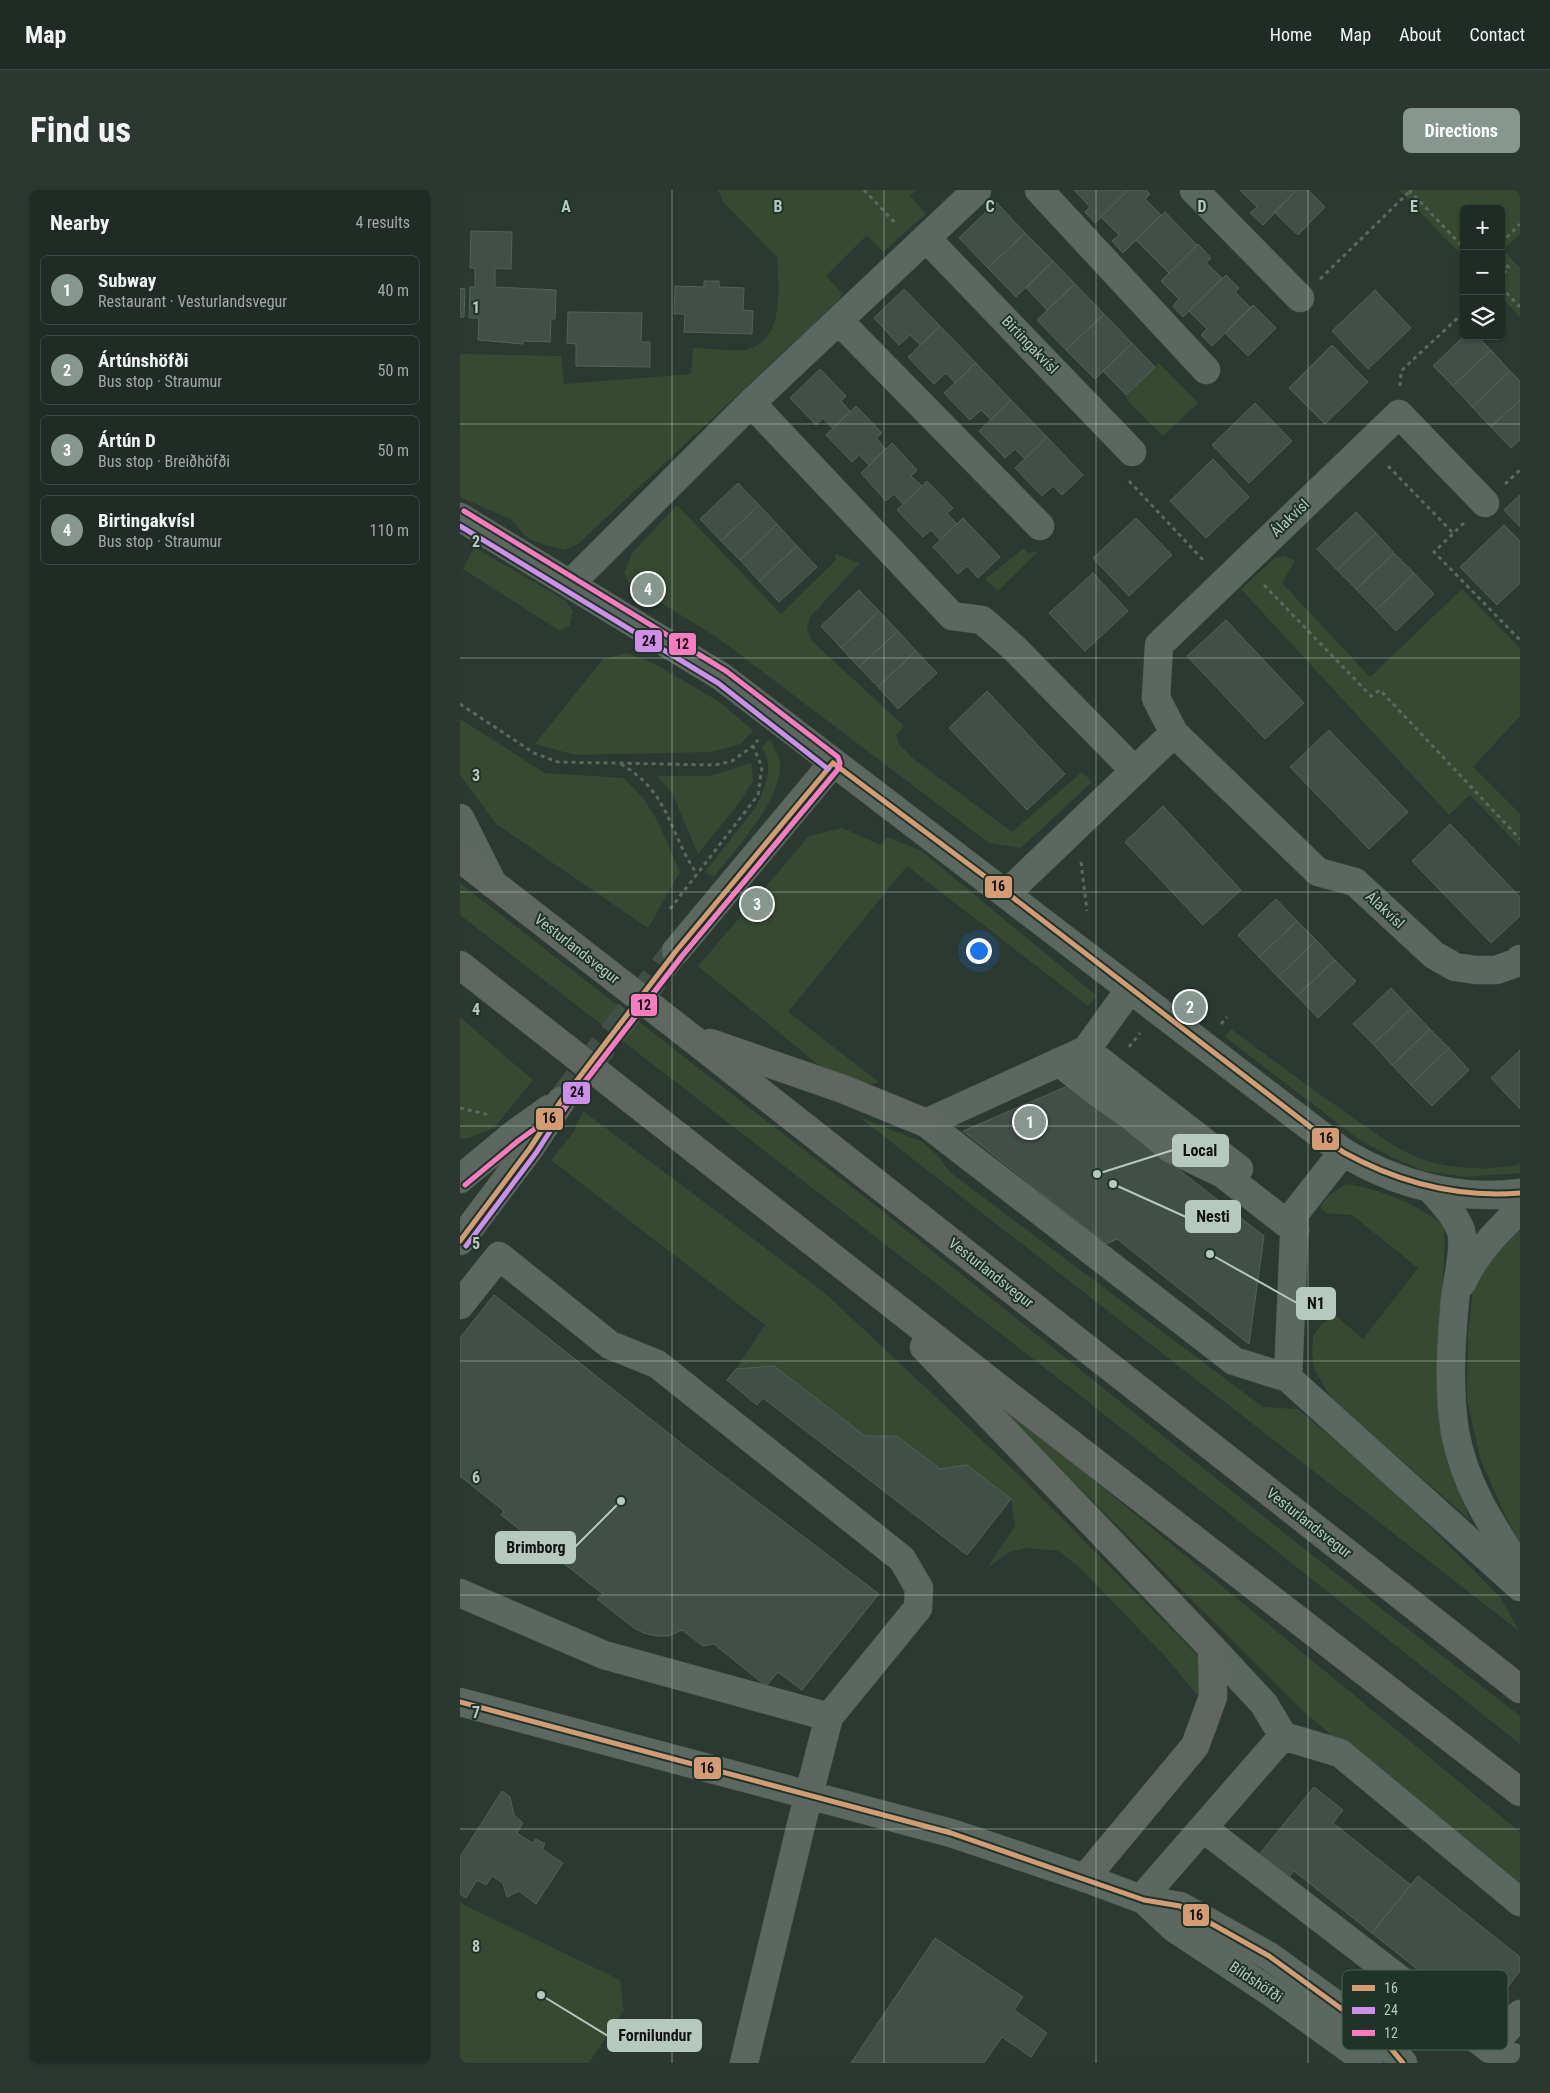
<!DOCTYPE html>
<meta charset="utf-8">
<style>
:root{--surface:#202b26;--page:#2d3732;--text:#f1f3f6;--muted:#a2a7a7;--line:#3d4743;--accent:#85978e}
body{margin:0;font-family:"Roboto Condensed",sans-serif;background:var(--page);color:var(--text)}
.controls{position:absolute;right:15px;top:15px;display:grid;overflow:hidden;border-radius:8px;box-shadow:0 1px 4px #0004}
.controls button{width:45px;height:45px;display:grid;place-items:center;padding:0;border:0;border-bottom:1px solid var(--line);background:var(--surface);color:var(--text);font:25px sans-serif}
.you{position:absolute;left:518px;top:760px;width:18px;height:18px;margin:-12px;border:4px solid #fff;border-radius:50%;background:#1a73e8;box-shadow:0 0 0 8px #1a73e833}
.badge{display:grid;place-items:center;width:32px;height:32px;border-radius:50%;background:var(--accent);color:#fff;font-size:16px;font-weight:700}
.pin{position:absolute;translate:-50% -50%;border:2px solid #fff;box-shadow:0 1px 5px #0006}
.list{margin:0;padding:0;list-style:none}
h2{display:flex;justify-content:space-between;align-items:center;height:65px;margin:0;padding:0 20px;font-size:21px}
h2 small{font-size:16px;font-weight:400;color:var(--muted)}
.list li{display:grid;grid-template-columns:32px 1fr auto;gap:15px;align-items:center;box-sizing:border-box;height:70px;margin:0 10px 10px;padding:0 10px;border:1px solid var(--line);border-radius:8px}
.list b{display:block;font-size:19px;white-space:nowrap}
.list p{margin:0;font-size:16px;white-space:nowrap;color:var(--muted)}
.list em{font-size:16px;font-style:normal;color:var(--muted)}
.icon{flex:none;width:28px;height:28px;fill:none;stroke:currentColor;stroke-width:2;stroke-linecap:round;stroke-linejoin:round}
.map{position:relative;flex:none;width:1060px;height:1873px;overflow:hidden;border-radius:8px}
header{display:flex;align-items:center;gap:30px;box-sizing:border-box;height:70px;padding:0 25px;background:var(--surface);border-bottom:1px solid var(--line)}
header strong{font-size:24px}
nav{display:flex;gap:28px;margin-inline-start:auto;font-size:18px}
.intro{display:flex;align-items:center;justify-content:space-between;box-sizing:border-box;height:120px;padding:0 30px}
h1{margin:0;font-size:35px}
.button{padding:12px 22px;border-radius:8px;background:var(--accent);color:#fff;font-size:18px;font-weight:700}
main{display:flex;gap:30px;padding:0 30px}
aside{flex:1;background:var(--surface);border-radius:8px;box-shadow:0 1px 4px #0004}
.map>svg:first-child{display:block}
</style>
<header>
<strong>Map</strong>
<nav><a>Home</a><a>Map</a><a>About</a><a>Contact</a></nav>
</header>
<div class="intro"><h1>Find us</h1><a class="button">Directions</a></div>
<main>
<aside>
<h2>Nearby<small>4 results</small></h2>
<ul class="list">
<li><span class="badge">1</span><div><b>Subway</b><p>Restaurant · Vesturlandsvegur</p></div><em>40 m</em></li>
<li><span class="badge">2</span><div><b>Ártúnshöfði</b><p>Bus stop · Straumur</p></div><em>50 m</em></li>
<li><span class="badge">3</span><div><b>Ártún D</b><p>Bus stop · Breiðhöfði</p></div><em>50 m</em></li>
<li><span class="badge">4</span><div><b>Birtingakvísl</b><p>Bus stop · Straumur</p></div><em>110 m</em></li>
</ul>
</aside>
<div class="map">
<svg width="1060" height="1873" viewBox="0 0 1060 1873">
<rect width="100%" height="100%" fill="#2b3932"/>
<path fill="#354a31" d="M258 0H456L450 6 466 24 423 62 407 45 366 86 382 103 378 111 118 354 105 360 76 352 65 346 52 330 0 307V164L101 166 104 194 231 184 233 158C246 158 277 162 288 159 326 148 318 97 317 67L264 13Z
M939 0H1060V44L1043 60 1060 78V127L1041 107V19H1004V68Z
M699 173 738 213 703 246 670 213 665 205Z
M217 315 321 424 376 370 375 364 400 373 350 427 347 439 352 451 444 536 436 545 439 554 451 567 552 642 622 582 632 592 561 658 529 653 258 448 169 393 164 383 172 363Z
M14 357 105 410 113 421 110 435 100 441 3 379Z
M564 358 568 363 579 361 538 401 525 389Z
M825 366 835 371 822 393 910 487 1002 399 1060 458V526L1013 577 1060 624V657L1010 605 989 625 781 399 815 368Z
M167 463 191 472 258 511 293 540 281 554 251 562 115 565 75 554 143 469Z
M0 529 85 583 164 588 183 608 197 630 220 682 188 738 36 634 0 585Z
M310 549C313 556 320 566 320 574 322 610 275 660 254 687L245 682 296 617C305 598 315 577 302 558Z
M291 573 293 591 279 613 238 664 212 603 197 586H250Z
M383 638 420 655 428 647 460 660 637 806 628 816 447 676 328 822 419 892 396 897 356 873 238 776 349 646Z
M0 693 411 1012 833 1350 1060 1526V1554L612 1199 0 725Z
M0 827 73 890 34 938 6 949 0 948Z
M771 839C811 869 850 898 891 926 910 939 930 955 952 965 982 979 1028 982 1060 974V983L1005 987 964 981 934 968 901 951 765 847Z
M123 921 365 1103 563 1289 744 1472 738 1506 704 1465 618 1376 598 1361 568 1358 549 1362 527 1378 555 1336 551 1309 507 1275 480 1279 437 1246H405L314 1176 276 1179 305 1135 91 970 113 943Z
M399 927 463 952 477 965 491 983 803 1217 838 1219 933 1300 1040 1407 1060 1442Z
M886 994C920 999 958 1014 984 1036 987 1083 976 1130 977 1177 977 1228 995 1279 1009 1329L872 1210 854 1178 852 1163 853 1146 862 1134 876 1126 903 1149 958 1078 892 1025 866 1023 860 1017 869 1005Z
M1060 1033V1353L1043 1321 1020 1268 1007 1209 1008 1145 1013 1099 1028 1068Z
M510 1188 1060 1642V1705L844 1522Z
M0 1713 160 1790 164 1820 129 1873H0Z"/>
<path fill="#424e48" stroke="#53615a" d="M614 0H668L635 33 625 22 630 17Z
M668 0H686L690 4 685 9 701 25 663 63 652 51 659 45 641 27Z
M780 0H837L803 35 790 23 797 17Z
M837 0H848L865 17 838 45 814 22Z
M536 12 565 43 528 78 499 48Z
M705 22 737 55 709 83 676 50Z
M11 41 52 42 51 79 35 78V97L96 100 95 129H91L90 152 63 151V154L18 150 19 128H9L10 97H15V78H10Z
M565 43 593 71 556 107 528 78Z
M738 54 751 68 746 73 762 88 723 127 713 116 719 109 701 91Z
M593 71 615 94 587 120 566 98Z
M766 85 779 98 775 102 791 118 752 156 741 145 747 139 729 121Z
M244 91H259V97L284 98 283 120 293 121 292 144 224 142 225 124H214L215 96 244 97Z
M615 94 644 124 606 160 577 130Z
M0 98 5 99 4 127H0Z
M444 99 480 136 460 155 450 145 439 155 414 128Z
M915 100 951 138 908 179 872 141Z
M793 115 816 138 788 166 765 143Z
M108 122 182 123 181 152H190V177L116 176V154L107 153Z
M644 124 672 153 635 189 606 160Z
M480 136 516 173 495 193 486 183 474 194 448 167Z
M1004 146H1017L1031 160 993 196 973 176Z
M672 153 695 177 666 205 643 181Z
M872 155 908 192 865 234 829 198Z
M1031 160 1050 181 1012 217 993 196Z
M516 173 551 210 531 230 521 220 510 230 484 203Z
M360 179 386 206 381 211 390 221 373 239 363 228 356 235 330 208Z
M1050 181 1060 191V210L1031 237 1012 217Z
M551 210 587 247 565 269 555 259 545 268 519 241Z
M1060 210V250L1051 258 1031 237Z
M795 213 832 251 789 293 752 255Z
M396 216 422 243 416 248 426 259 409 275 399 265 392 272 366 245Z
M587 247 623 285 602 305 593 296 582 306 555 278Z
M432 253 457 280 451 286 462 296 443 314 434 304 426 311 401 283Z
M753 269 789 307 746 348 710 311Z
M467 291 493 318 487 323 497 334 480 350 471 340 463 347 437 320Z
M278 293 299 315 261 351 240 329Z
M1060 305V337L1044 320Z
M299 315 317 334 280 370 261 351Z
M896 322 916 343 877 380 857 359Z
M503 328 540 367 518 388 507 376 498 384 473 357Z
M676 328 712 365 669 406 633 368Z
M317 334 337 356 299 391 280 370Z
M1044 335 1060 351V393L1037 415 1000 377Z
M916 343 934 363 896 399 877 380Z
M337 356 357 377 319 412 299 391Z
M934 363 954 383 916 420 896 399Z
M633 383 668 421 625 461 589 423Z
M954 383 974 404 936 441 916 420Z
M399 400 419 421 381 458 361 436Z
M419 421 438 441 399 477 381 458Z
M766 430 844 513 805 549 727 466Z
M438 441 456 461 418 497 399 477Z
M456 461 477 483 438 519 418 497Z
M527 501 605 584 567 620 489 538Z
M869 540 948 622 909 659 830 577Z
M703 616 781 700 743 735 665 652Z
M990 634 1060 707V726L1031 753 952 671Z
M816 709 837 731 799 767 778 745Z
M837 731 856 750 818 787 799 767Z
M856 750 875 770 837 806 818 787Z
M875 770 896 791 858 828 837 806Z
M931 798 951 819 913 854 893 834Z
M951 819 970 839 932 875 913 854Z
M970 839 989 858 951 895 932 875Z
M989 858 1009 880 972 916 951 895Z
M1060 860V919L1031 888Z
M610 895 804 1046 789 1154 657 1049 646 1054 503 941Z
M34 1105 236 1265 419 1404 342 1500 318 1482 306 1496 254 1454 243 1456 222 1440 209 1446H196L184 1443 174 1438 137 1409 143 1404 41 1325 44 1321 0 1286V1148Z
M314 1176 405 1246H437L480 1279 507 1275 551 1309 507 1365 303 1208 297 1215 267 1190 276 1179Z
M854 1597 883 1620 873 1633 951 1695 912 1743 834 1681 822 1696 793 1672Z
M42 1601 50 1607 54 1625 63 1633 57 1643 72 1653 76 1649 85 1654 82 1659 103 1673 76 1714 59 1701 47 1707 43 1693 32 1686 26 1695 17 1690 6 1708 0 1704V1667Z
M958 1686 1060 1767V1781L1040 1807 1002 1815 912 1743Z
M475 1748 563 1807 554 1820 587 1843 571 1867 542 1847 524 1873H391Z"/>
<g fill="none" stroke-linecap="round" stroke-linejoin="round">
<path stroke="#404f47" stroke-width="28" stroke-dasharray="28 14" stroke-linecap="butt" d="M101 911 216 761"/>
<g stroke="#49534e" stroke-width="29">
<path id="minor" d="M579 0 746 180
M734 0 840 108
M467 49 672 262
M379 131 580 336
M291 213 492 426 522 430 554 458 675 581
M0 327 262 487 883 962C935 994 999 1011 1060 1003
M111 393 291 213 517 0
M714 543 858 682 895 692 974 765 995 777 1016 780H1036L1056 773 1060 769
M0 628 33 694
M547 703 714 543 696 508 699 455 939 224 1025 313
M216 761 373 573
M670 799 626 860 466 933 774 1171 828 1188 1060 1397
M626 860 779 979
M599 872 634 900 668 924 711 959 763 984 835 1040
M0 989 53 945 89 919
M970 998C981 1011 995 1024 1001 1041 1006 1059 997 1090 995 1109 991 1152 988 1199 995 1242 1005 1296 1031 1334 1060 1379
M0 1051 70 958 101 911
M1002 1093C1015 1063 1038 1041 1060 1019
M0 1115 39 1066 150 1155 197 1174 442 1369 459 1398 458 1418 369 1527 144 1465 0 1403
M828 1188 835 1023 883 962
M752 1458 804 1514 823 1546 880 1563 1060 1712
M0 1512 491 1643 625 1688 684 1710 720 1716 809 1766 923 1849 943 1873
M743 1638 1030 1859 1060 1824
M681 1709 823 1546
M684 1710 714 1738 812 1803 909 1873
M1030 1859 1060 1870
M284 1873 341 1635 369 1527"/>
</g>
<g stroke="#48554e" stroke-width="29">
<path id="highway" d="M0 668 229 846 1060 1499
M0 775 535 1195 1060 1602
M250 853 383 899 466 933
M464 1157 752 1458 753 1507 735 1556 625 1688"/>
</g>
<path stroke="#5b6760" stroke-width="3" stroke-dasharray="4 4" stroke-linecap="butt" d="M404 0 437 35
M949 0 1004 58
M1041 53 1060 34
M1041 69 1049 78 1041 86
M860 89 950 1
M1041 97 1060 117
M940 196 941 181 1004 122
M928 276 994 344
M669 291 744 371
M1045 294 1060 280
M1004 333 974 362 1060 450
M804 395 911 506 920 500 1060 649
M0 514 74 563 98 572 255 575 272 571 293 556
M161 574C211 604 207 640 237 684
M621 672 627 721
M210 719 298 605 302 577 293 556 298 550
M761 834 767 827
M669 857 680 843
M0 918 30 925"/>
<use href="#minor" stroke="#5b6760" stroke-width="28"/>
<use href="#highway" stroke="#606763" stroke-width="28"/>
<g stroke="#1e3428" stroke-width="9">
<path id="bus-1" d="M373 573 547 703 883 962C939 993 996 1008 1060 1003
M0 1051 70 958 101 911 216 761 373 573
M0 1512 491 1643 684 1710 720 1716 809 1766 923 1849 943 1873"/>
</g>
<g stroke="#1e3428" stroke-width="9">
<path id="bus-2" d="M0 336 258 493 368 579
M6 1056 76 963 107 915 222 766 379 578"/>
</g>
<g stroke="#1e3428" stroke-width="9">
<path id="bus-3" d="M4 321 266 481 378 567 380 573 379 578 222 766 106 916 58 951 5 995"/>
</g>
<use href="#bus-1" stroke="#d39c74" stroke-width="5"/>
<use href="#bus-2" stroke="#ce8fe9" stroke-width="5"/>
<use href="#bus-3" stroke="#fe7ac1" stroke-width="5"/>
</g>
<path fill="none" stroke="#b5c9bf" stroke-width="1" stroke-opacity="0.55" d="M212 0V1873M424 0V1873M636 0V1873M848 0V1873M0 234H1060M0 468H1060M0 702H1060M0 936H1060M0 1171H1060M0 1405H1060M0 1639H1060"/>
<g text-anchor="middle" stroke-width="4" stroke-linejoin="round" paint-order="stroke">
<g font-size="15" fill="#b5c9bf" stroke="#1e3428">
<text transform="translate(570 155) rotate(46)" y="5">Birtingakvísl</text>
<text transform="translate(830 328) rotate(-44)" y="5">Álakvísl</text>
<text transform="translate(925 720) rotate(43)" y="5">Álakvísl</text>
<text transform="translate(117 759) rotate(38)" y="5">Vesturlandsvegur</text>
<text transform="translate(531 1083) rotate(38)" y="5">Vesturlandsvegur</text>
<text transform="translate(849 1333) rotate(38)" y="5">Vesturlandsvegur</text>
<text transform="translate(796 1792) rotate(34)" y="5">Bíldshöfði</text>
</g>
</g>
<rect x="882" y="1780" width="166" height="80" rx="8" fill="#1e3428" stroke="#4b6155" stroke-width="1"/>
<rect x="892" y="1795" width="23" height="6" fill="#d39c74"/>
<rect x="892" y="1817" width="23" height="7" fill="#ce8fe9"/>
<rect x="892" y="1840" width="23" height="6" fill="#fe7ac1"/>
<g font-size="14" fill="#b5c9bf">
<text x="924" y="1803">16</text>
<text x="924" y="1825">24</text>
<text x="924" y="1848">12</text>
</g>
<g font-size="16" text-anchor="middle" font-weight="bold" fill="#b5c9bf" stroke="#1e3428" stroke-width="4" stroke-linejoin="round" paint-order="stroke">
<text x="106" y="22">A</text>
<text x="318" y="22">B</text>
<text x="530" y="22">C</text>
<text x="742" y="22">D</text>
<text x="954" y="22">E</text>
<text x="16" y="123">1</text>
<text x="16" y="357">2</text>
<text x="16" y="591">3</text>
<text x="16" y="825">4</text>
<text x="16" y="1059">5</text>
<text x="16" y="1293">6</text>
<text x="16" y="1528">7</text>
<text x="16" y="1762">8</text>
</g>
<path fill="none" stroke="#b5c9bf" stroke-width="2" d="M637 984L713 960M653 994L726 1027M750 1064L837 1113M161 1311L115 1357M81 1805L148 1846"/>
<g fill="#b5c9bf" stroke="#1e3428" stroke-width="2">
<circle cx="637" cy="984" r="5"/>
<circle cx="653" cy="994" r="5"/>
<circle cx="750" cy="1064" r="5"/>
<circle cx="161" cy="1311" r="5"/>
<circle cx="81" cy="1805" r="5"/>
</g>
<g fill="#b5c9bf" stroke="#b5c9bf" stroke-width="2">
<rect x="713" y="945" width="55" height="31" rx="5"/>
<rect x="726" y="1011" width="54" height="31" rx="5"/>
<rect x="837" y="1098" width="38" height="31" rx="5"/>
<rect x="36" y="1342" width="79" height="31" rx="5"/>
<rect x="148" y="1830" width="93" height="31" rx="5"/>
</g>
<g font-size="16" text-anchor="middle" font-weight="bold" fill="#111">
<text x="740" y="966">Local</text>
<text x="753" y="1032">Nesti</text>
<text x="856" y="1119">N1</text>
<text x="76" y="1363">Brimborg</text>
<text x="195" y="1851">Fornilundur</text>
</g>
<g stroke="#1e3428" stroke-width="2">
<rect x="174" y="439" width="29" height="24" rx="5" fill="#ce8fe9"/>
<rect x="208" y="442" width="29" height="24" rx="5" fill="#fe7ac1"/>
<rect x="524" y="685" width="29" height="24" rx="5" fill="#d39c74"/>
<rect x="170" y="803" width="28" height="24" rx="5" fill="#fe7ac1"/>
<rect x="102" y="891" width="29" height="24" rx="5" fill="#ce8fe9"/>
<rect x="75" y="917" width="29" height="24" rx="5" fill="#d39c74"/>
<rect x="851" y="937" width="29" height="24" rx="5" fill="#d39c74"/>
<rect x="233" y="1566" width="29" height="24" rx="5" fill="#d39c74"/>
<rect x="722" y="1713" width="28" height="24" rx="5" fill="#d39c74"/>
</g>
<g font-size="14" text-anchor="middle" font-weight="bold" fill="#111">
<text x="189" y="456">24</text>
<text x="222" y="459">12</text>
<text x="538" y="701">16</text>
<text x="184" y="820">12</text>
<text x="117" y="907">24</text>
<text x="89" y="933">16</text>
<text x="866" y="953">16</text>
<text x="247" y="1583">16</text>
<text x="736" y="1730">16</text>
</g>
</svg>
<div class="controls">
<button>+</button>
<button>−</button>
<button><svg class="icon" aria-label="layers" viewBox="0 0 24 24"><path d="M12 4l9 5-9 5-9-5zM3 14l9 5 9-5"/></svg></button>
</div>
<div class="you"></div>
<div class="pin badge" style="left:570px;top:932px">1</div>
<div class="pin badge" style="left:730px;top:817px">2</div>
<div class="pin badge" style="left:297px;top:714px">3</div>
<div class="pin badge" style="left:188px;top:399px">4</div>
</div>
</main>
